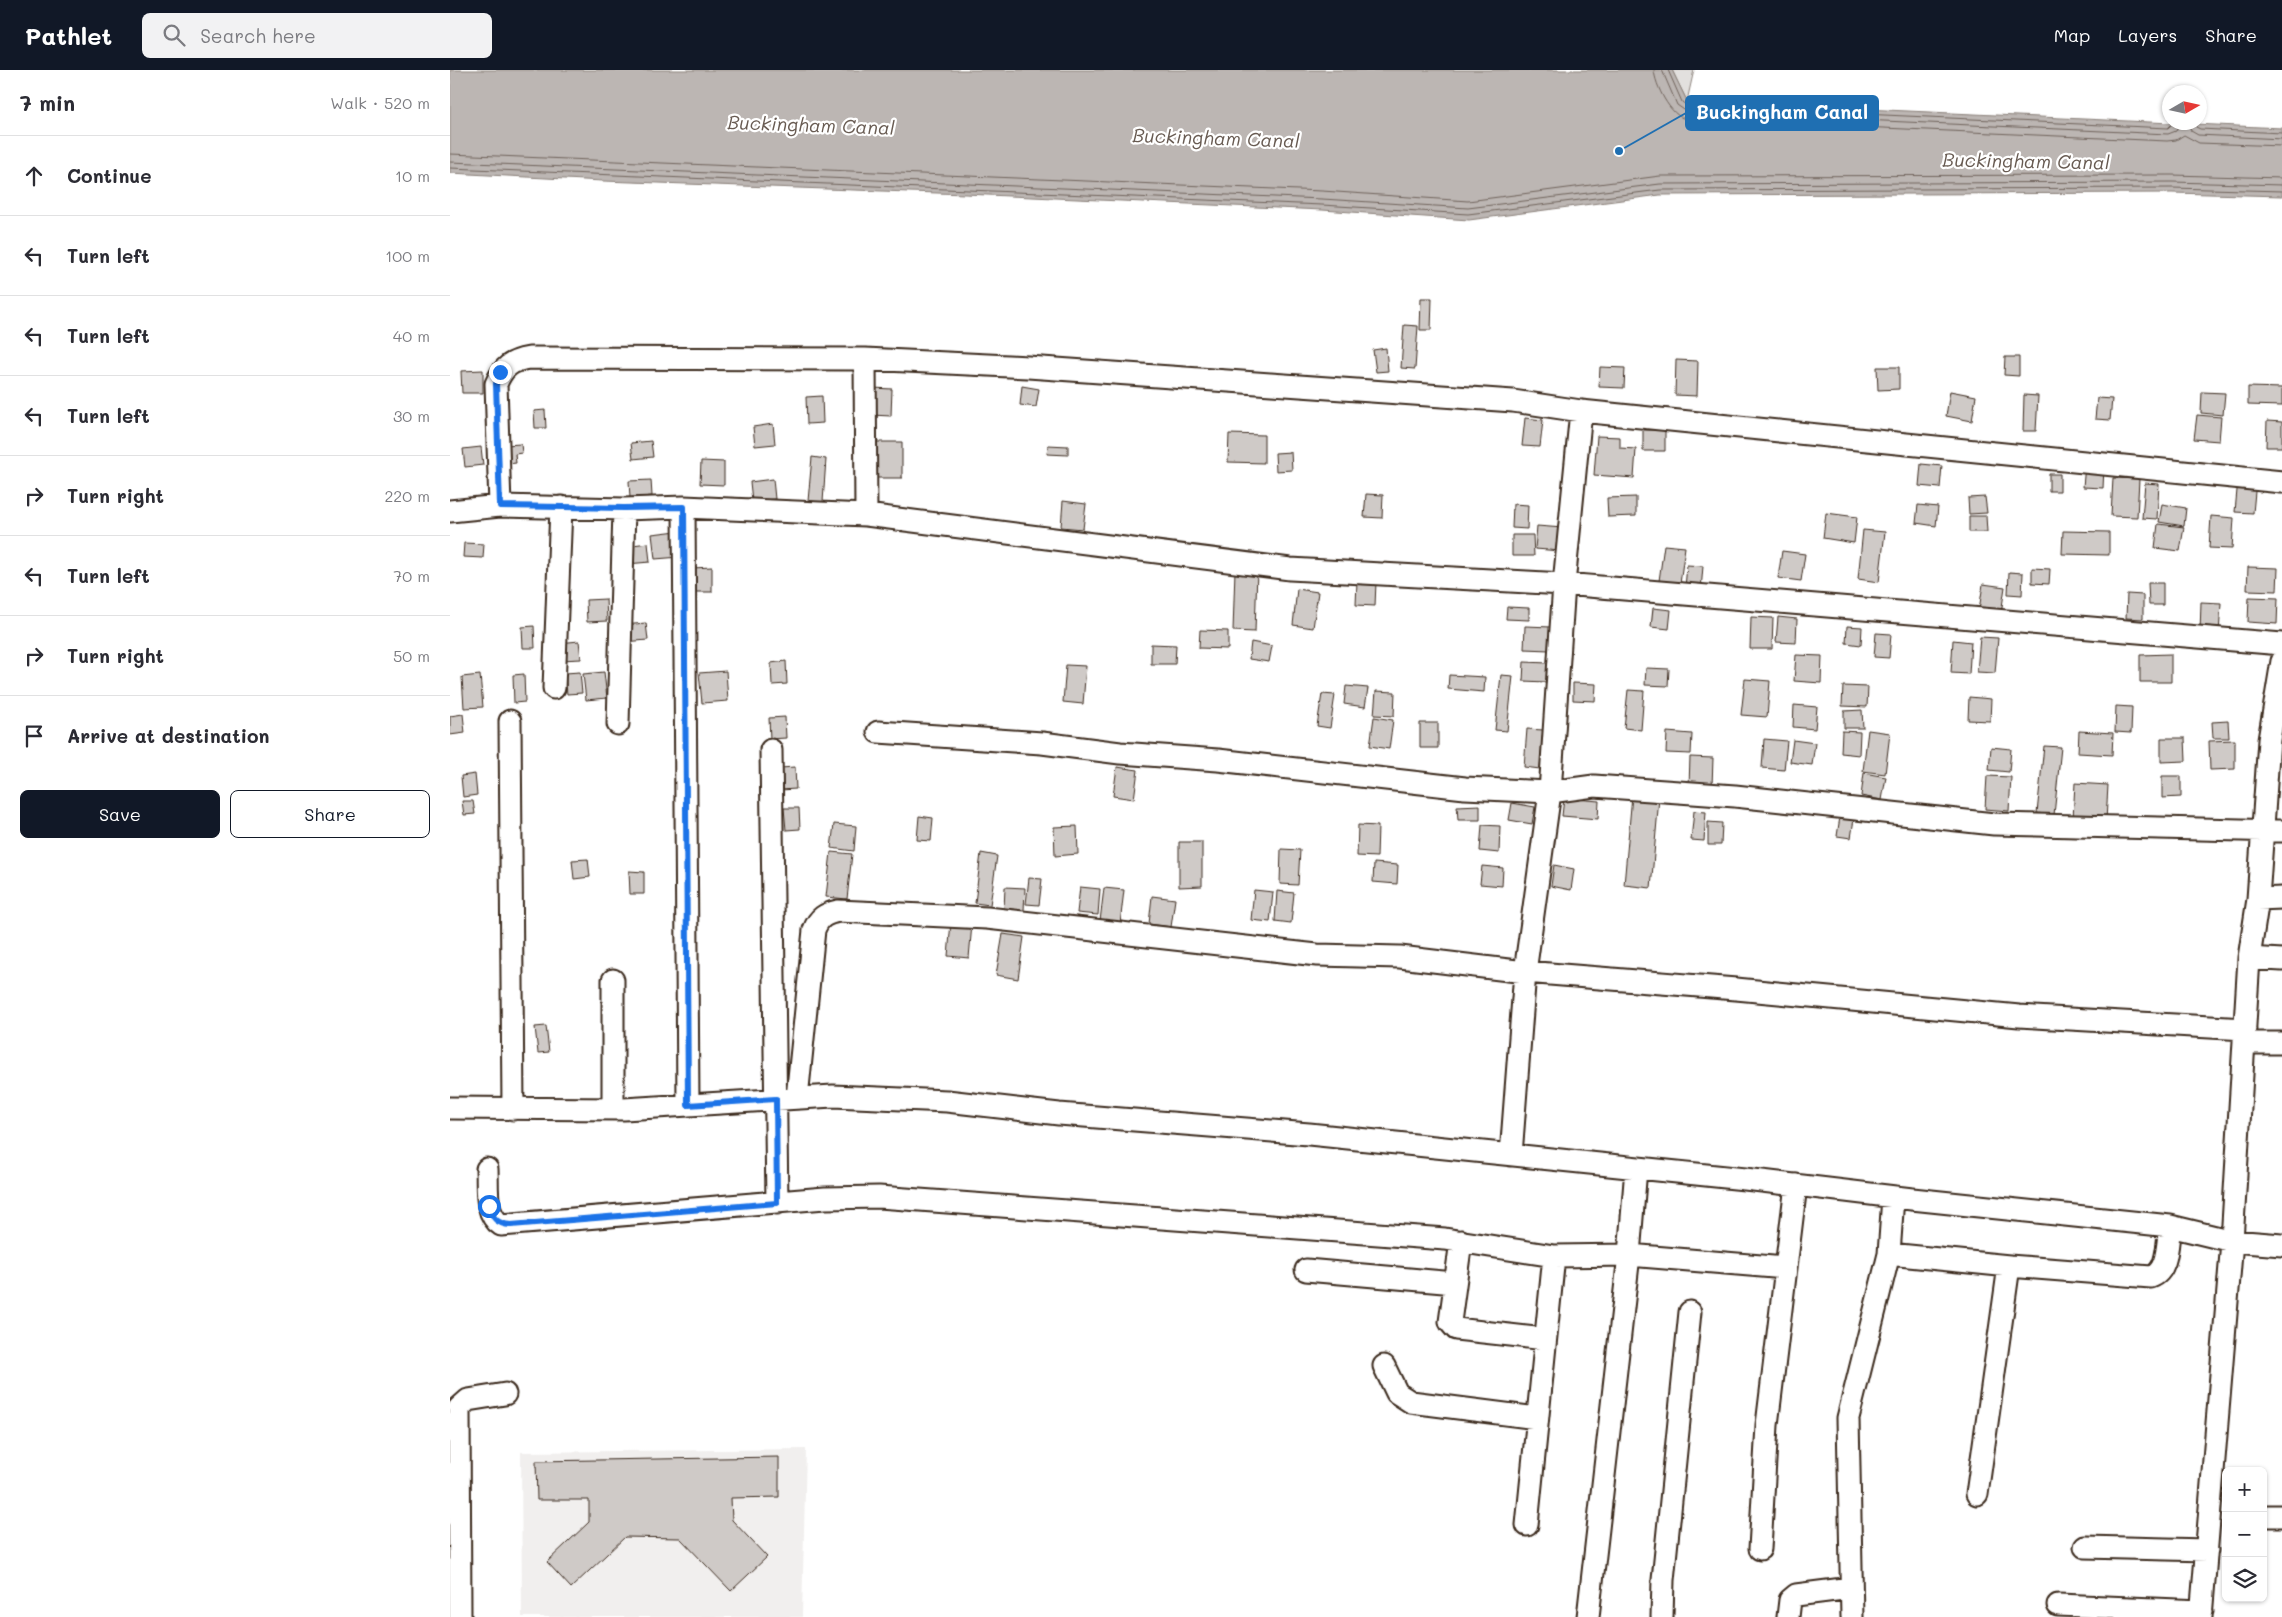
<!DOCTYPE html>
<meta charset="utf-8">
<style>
:root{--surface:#fff;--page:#f2f2f3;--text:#2b2b33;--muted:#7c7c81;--line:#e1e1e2;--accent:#111827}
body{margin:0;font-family:Mali,sans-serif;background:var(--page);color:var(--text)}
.controls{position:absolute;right:15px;bottom:15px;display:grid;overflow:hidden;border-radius:8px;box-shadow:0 1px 4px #0004}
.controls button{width:45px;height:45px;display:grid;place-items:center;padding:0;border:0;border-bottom:1px solid var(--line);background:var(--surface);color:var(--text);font:25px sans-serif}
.compass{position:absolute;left:1712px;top:15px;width:45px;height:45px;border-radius:50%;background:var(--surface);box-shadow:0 1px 4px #0004;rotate:81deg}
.stop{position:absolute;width:15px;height:15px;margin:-11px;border:4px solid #1a73e8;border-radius:50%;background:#fff}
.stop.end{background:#1a73e8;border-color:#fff;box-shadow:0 1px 5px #0008}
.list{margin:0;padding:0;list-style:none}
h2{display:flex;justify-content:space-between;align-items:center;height:65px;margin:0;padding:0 20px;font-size:21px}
h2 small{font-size:16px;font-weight:400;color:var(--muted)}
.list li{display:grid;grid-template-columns:32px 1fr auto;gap:15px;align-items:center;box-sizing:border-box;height:80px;padding:0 20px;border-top:1px solid var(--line)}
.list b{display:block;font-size:19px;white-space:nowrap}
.list em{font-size:16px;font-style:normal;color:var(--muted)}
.actions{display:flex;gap:10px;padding:15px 20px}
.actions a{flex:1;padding:11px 0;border:1px solid var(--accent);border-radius:8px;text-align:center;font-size:18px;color:var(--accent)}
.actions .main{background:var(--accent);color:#fff}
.icon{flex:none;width:28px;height:28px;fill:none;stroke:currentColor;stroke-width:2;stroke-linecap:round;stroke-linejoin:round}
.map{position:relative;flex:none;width:1832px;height:1547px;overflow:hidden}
header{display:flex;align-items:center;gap:30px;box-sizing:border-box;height:70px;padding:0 25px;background:var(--accent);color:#fff}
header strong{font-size:24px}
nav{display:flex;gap:28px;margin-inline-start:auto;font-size:18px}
.search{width:350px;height:45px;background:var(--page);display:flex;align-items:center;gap:12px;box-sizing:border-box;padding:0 18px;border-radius:8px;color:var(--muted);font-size:19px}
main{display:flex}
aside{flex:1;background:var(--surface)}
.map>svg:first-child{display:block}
</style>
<header>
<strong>Pathlet</strong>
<div class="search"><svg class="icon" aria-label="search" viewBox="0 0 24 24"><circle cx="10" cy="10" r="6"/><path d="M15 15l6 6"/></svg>Search here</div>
<nav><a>Map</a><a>Layers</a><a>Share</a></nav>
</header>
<main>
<aside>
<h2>7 min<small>Walk · 520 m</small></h2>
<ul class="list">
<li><svg class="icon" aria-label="ahead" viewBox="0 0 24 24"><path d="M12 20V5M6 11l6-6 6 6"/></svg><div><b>Continue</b></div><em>10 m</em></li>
<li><svg class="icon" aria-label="left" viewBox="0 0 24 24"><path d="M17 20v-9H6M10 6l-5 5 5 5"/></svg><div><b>Turn left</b></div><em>100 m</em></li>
<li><svg class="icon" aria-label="left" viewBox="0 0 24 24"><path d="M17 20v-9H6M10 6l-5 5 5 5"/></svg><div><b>Turn left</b></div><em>40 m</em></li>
<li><svg class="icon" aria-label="left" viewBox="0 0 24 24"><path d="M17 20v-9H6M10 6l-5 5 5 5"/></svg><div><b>Turn left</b></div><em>30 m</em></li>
<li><svg class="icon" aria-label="right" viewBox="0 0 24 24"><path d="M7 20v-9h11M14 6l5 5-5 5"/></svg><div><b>Turn right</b></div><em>220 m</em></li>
<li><svg class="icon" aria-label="left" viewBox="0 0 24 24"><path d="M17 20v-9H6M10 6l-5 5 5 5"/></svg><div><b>Turn left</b></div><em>70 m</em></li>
<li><svg class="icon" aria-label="right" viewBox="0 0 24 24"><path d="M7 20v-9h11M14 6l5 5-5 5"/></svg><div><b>Turn right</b></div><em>50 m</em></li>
<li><svg class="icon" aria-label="arrive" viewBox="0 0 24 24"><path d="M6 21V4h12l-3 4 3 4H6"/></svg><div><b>Arrive at destination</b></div></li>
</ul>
<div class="actions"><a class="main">Save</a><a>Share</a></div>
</aside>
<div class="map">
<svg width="1832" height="1547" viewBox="0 0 1832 1547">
<rect width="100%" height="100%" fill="#fff"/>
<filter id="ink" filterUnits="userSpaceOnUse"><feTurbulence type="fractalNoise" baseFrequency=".02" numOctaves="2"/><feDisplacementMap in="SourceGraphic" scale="10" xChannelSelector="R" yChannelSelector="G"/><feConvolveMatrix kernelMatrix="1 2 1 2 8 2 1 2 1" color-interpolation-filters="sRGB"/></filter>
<g filter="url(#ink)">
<path fill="#f1efee" d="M356 1379 352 1547H72L71 1382Z"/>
<path fill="#e2e0de" stroke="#8e857e" d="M1222 0H1244L1237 31Z"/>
<path fill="#bcb6b3" stroke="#887e77" d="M0 0H1222L1237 31 1832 58V126L1722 123 1210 125 1019 150 872 140 515 124 153 111 0 103Z"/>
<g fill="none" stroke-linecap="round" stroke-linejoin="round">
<path stroke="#6f625a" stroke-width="1" d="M1204 0C1205 15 1220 46 1236 49L1717 71 1726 70 1734 65 1749 73 1832 76
M1212 0 1227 35 1237 42 1718 64 1726 61 1731 52
M1218 0 1232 32 1237 36 1718 58 1724 52
M1738 52 1741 61 1748 65 1832 69
M1744 52 1746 57 1750 59 1832 63
M0 84 872 121 1018 131 1210 106 1722 105 1832 108
M0 92 872 129 1018 138 1210 114 1722 112 1832 115
M0 98 872 135 1018 144 1210 120 1722 118 1832 121"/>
</g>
<path fill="#cfcac7" stroke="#3b2a1e" d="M971 228H982L981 260H970Z
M954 255 968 256 965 299 951 298Z
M936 278 938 301 926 302 923 280Z
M1555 287H1569V306L1554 305Z
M1226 290 1248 291 1247 326 1225 325Z
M1150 297 1175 298 1174 318 1149 317Z
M1427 297H1449V319L1428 320Z
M33 300V323H12L11 301Z
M572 316 589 319 586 337 570 335Z
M1798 317 1832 318V336L1798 335Z
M423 318 442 319 441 346 421 345Z
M1500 321 1526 326 1522 351 1496 346Z
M1752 322 1775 323 1773 345 1751 343Z
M1574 325 1588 326 1586 361H1573Z
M372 326 373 353 357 354 356 327Z
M1647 328 1662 329 1660 350 1645 349Z
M95 340 96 358H85L84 341Z
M1747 345 1771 347 1769 371 1744 369Z
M1075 348 1093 350 1090 377 1072 376Z
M1817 351 1832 352V377H1816Z
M323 354 325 374 305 376 303 357Z
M1193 360H1215V381H1193Z
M779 364 814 365V393L778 392Z
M1147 366 1170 367V378L1186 379 1184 408 1144 405Z
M201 371 203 387 183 389 181 373Z
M421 372H452V408H420Z
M71 374 72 383 65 384 66 393 57 394 55 375Z
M598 375 618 376V385L597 384Z
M31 377 33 395 15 397 13 379Z
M841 382 842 400 826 401 825 383Z
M362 387 376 389 373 432 358 431Z
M251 391 274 392V415L250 414Z
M1471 394 1492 396 1490 418 1469 416Z
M1635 395 1654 397 1653 418 1633 417Z
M1599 404H1610V421H1599Z
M1663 408 1689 409 1687 447 1661 446Z
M323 409 325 429 302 431 300 412Z
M1788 409 1806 411 1803 443 1785 442Z
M201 410 202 426 180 428 179 411Z
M1695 413 1709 414 1707 449 1692 448Z
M916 424 933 425 932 448 914 447Z
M1186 427V446L1158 447 1157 428Z
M1535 427 1537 443 1519 444 1518 428Z
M613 431 636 434 633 459 611 457Z
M1063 434 1078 435 1077 459 1062 458Z
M1712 434 1736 438 1734 456 1709 452Z
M1468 435 1488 437 1486 456 1466 453Z
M1376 443 1407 447 1404 473 1373 468Z
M1519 446H1536L1537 462H1519Z
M1761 446 1784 448 1782 479 1759 478Z
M1708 454 1734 457 1730 481 1705 478Z
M1087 456 1113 458 1111 481 1085 479Z
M1413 460 1435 462 1429 512 1408 509Z
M227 461 230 487 205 489 202 464Z
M1613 461 1659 462V485L1612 484Z
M1062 465H1083L1084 486H1062Z
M14 473 34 474 33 488 13 487Z
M198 473 200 492 177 494 175 476Z
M1214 475 1235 477 1229 521 1208 518Z
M1332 481 1355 484 1351 511 1328 508Z
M1237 495 1253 496 1251 520 1235 518Z
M262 497V522H243L242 498Z
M1798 497 1828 498 1827 521 1797 520Z
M1582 498 1600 499 1599 514 1582 513Z
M785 500H807L805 562 783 561Z
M1559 502 1573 503 1572 525 1558 524Z
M907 511 926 512 925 536 906 535Z
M1698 513H1713V535H1699Z
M1533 514 1555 517 1550 550 1528 547Z
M847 519 868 522 863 558 843 555Z
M1677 524 1693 525V549L1676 548Z
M1799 527 1828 528 1827 554 1798 552Z
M156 529 157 551 137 552 136 530Z
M1751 532 1771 533 1769 564 1750 563Z
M1057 537 1079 538V550L1056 549Z
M1203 538 1221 540 1219 559 1201 557Z
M1301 547 1323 548 1322 579H1300Z
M1328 547 1347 549 1346 573 1326 572Z
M196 553 198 570 174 572 173 555Z
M84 556 85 578H73L72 557Z
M1075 556 1101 557 1099 580 1074 579Z
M1397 556 1412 557 1411 575 1396 573Z
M750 560 778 561V579L749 578Z
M1426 563 1441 564 1439 588 1424 587Z
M1530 567 1548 568 1545 603 1527 602Z
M1503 570 1521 572 1519 604 1501 603Z
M129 571 131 589 111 590 109 573Z
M801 572 822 576 819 592 799 589Z
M701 574 726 575 725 594H701Z
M1721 584V612H1690V585Z
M1346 585 1372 586 1371 613 1344 611Z
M336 591 337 614 322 615 321 593Z
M1074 592 1098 593 1097 612 1073 611Z
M616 595 636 596 633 634 613 632Z
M1196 598 1219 599 1218 616 1195 615Z
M276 601 278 631 252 633 249 603Z
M130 602 132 623 117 624 115 603Z
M154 602 157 628 136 630 133 604Z
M74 604 75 632 64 633 63 605Z
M30 605 33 637 14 638 12 607Z
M999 605 1035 607 1034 622 998 619Z
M1051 605 1063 606 1057 661 1045 660Z
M1295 609 1320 611 1317 647 1291 645Z
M1123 613 1146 614 1145 631 1123 630Z
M896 616 918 618 915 637 894 634Z
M1393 616 1418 617 1417 637 1392 636Z
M1178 620 1194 621 1191 660 1174 658Z
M926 621 945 622 944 646 924 645Z
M872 624 885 625 880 658 867 656Z
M1519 627 1541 629 1540 651 1518 650Z
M1344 635 1367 637 1365 659 1343 657Z
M1666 636 1682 637 1681 663 1665 662Z
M1412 640 1413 658H1394V641Z
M13 644 15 663 0 665V646Z
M335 647 336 668 320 669 319 648Z
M924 647 943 650 939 679 920 676Z
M1778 651 1779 668H1763L1762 652Z
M970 653H988V678H970Z
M1077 659 1093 660 1090 699 1074 697Z
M1418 660 1440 663 1435 704 1413 701Z
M1392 661 1410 662 1409 685 1391 683Z
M1629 661 1663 663 1662 685 1628 683Z
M1217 662 1242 664 1241 684 1216 683Z
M1711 668H1735L1736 691 1711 692Z
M1314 669 1337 671 1334 700 1312 698Z
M1343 670 1365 673 1362 695 1340 692Z
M1785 670V699L1760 700 1759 671Z
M1594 676 1611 677 1604 745 1587 743Z
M1541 677 1561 679 1559 702 1539 700Z
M1240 687 1263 688 1262 717 1239 716Z
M345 697 346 719 331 720 330 698Z
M667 697 688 700 684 729 663 726Z
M1414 703 1436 707 1432 730 1411 726Z
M25 704 27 725 13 727 11 706Z
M1537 706 1561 707 1559 741 1535 739Z
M1712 706H1731V727L1712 728Z
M1625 713 1658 715 1656 751 1623 749Z
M1182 725 1209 728 1201 818 1174 815Z
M1114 728 1149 731 1148 749 1112 746Z
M12 731H23L25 744 14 745Z
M1062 733 1085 737 1082 754 1059 750Z
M1030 735V750H1008L1007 736Z
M334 738H349L350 759 336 760Z
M1244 741 1256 742 1254 771 1241 770Z
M469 746 483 748 481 771 467 770Z
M1390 747 1404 749 1401 768 1387 766Z
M1258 752 1272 753 1271 775H1258Z
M384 754 406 756 404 781 381 778Z
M908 755 928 756 927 787 907 786Z
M1032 755 1050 756 1049 783 1030 781Z
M627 756 628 784 605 786 604 757Z
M729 772H752V816L729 817Z
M831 779 850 780 848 815 830 814Z
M381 782 402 784 397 829 376 827Z
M531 783 547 786 540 835 525 833Z
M138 789 140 807 124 809 122 790Z
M924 793 948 795 947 814 923 812Z
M1104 795 1124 799 1121 820 1101 816Z
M1032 796 1053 798 1052 816 1030 814Z
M179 801 194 802V824H180Z
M579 808 592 809 589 835 576 834Z
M555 817 575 818 574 841 554 840Z
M630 817 650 819 648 845 627 843Z
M654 818 674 820 670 854 650 851Z
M804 820 823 822 820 852 801 850Z
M827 821 844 823 841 853 825 851Z
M702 826 725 829 721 857 699 854Z
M501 852 522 854 519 888 498 886Z
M553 864 574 867 568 909 546 905Z
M96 956 99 982 88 983 85 957Z
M329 1387V1427L281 1428 282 1450 317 1487 281 1521 230 1468 175 1467 121 1518 97 1492 139 1452V1430H87L86 1391Z"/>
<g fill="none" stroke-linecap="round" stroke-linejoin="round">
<g stroke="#3b2a1e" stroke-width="25">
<path id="minor" d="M415 289 416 445
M50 436 46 314C53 297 61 291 79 288L415 289 578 297 1063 331 1131 341 1832 412
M234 437 416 445 840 499 1114 514 1832 574
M0 441 50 436 174 439 234 437 238 1035
M104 618 111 437
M60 651 63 1039
M168 654 174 439
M428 662 592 673 670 683 768 690 1015 718 1100 722 1144 716 1285 726 1544 754 1832 761
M321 680 327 1133
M1808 829 1832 828
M1799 888 1832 890
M163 910V1039
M1794 973H1832
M347 1028 364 860C369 847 375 844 388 841L537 848 867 885 950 887 1075 902 1286 919 1569 946 1795 959
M0 1038 174 1039 383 1026 497 1031 609 1044 859 1064 1295 1109 1462 1129 1720 1156 1782 1171 1832 1175
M1061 1085 1075 902 1100 722 1114 514 1131 341
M37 1099C38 1117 34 1144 51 1155L375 1128 429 1127 995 1169 1104 1186 1179 1185 1336 1198
M1011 1171 1000 1252 1006 1259 1095 1269
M1439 1184 1559 1196 1701 1207C1719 1201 1717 1172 1720 1156
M856 1200 1005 1213
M934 1296 947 1323 961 1332 1087 1348
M1527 1424 1559 1196
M1813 1446H1832
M1077 1455 1104 1186
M1635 1477 1757 1480
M1310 1479 1317 1355 1346 1115
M1608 1535 1752 1541
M10 1547 9 1338 18 1330 55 1324
M1138 1547 1179 1185 1186 1098
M1212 1547 1213 1510 1240 1242
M1338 1547 1340 1530 1346 1525 1401 1518
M1402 1547 1398 1348 1439 1184 1443 1127
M1751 1547 1782 1171 1799 888 1808 829 1819 670 1832 591"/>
</g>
<use href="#minor" stroke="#fff" stroke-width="21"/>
</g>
</g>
<g fill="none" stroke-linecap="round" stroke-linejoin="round" filter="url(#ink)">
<path stroke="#1a73e8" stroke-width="6" d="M39 1136C43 1149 47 1154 61 1155L327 1133 326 1029 238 1035 234 437 174 438 50 436 46 314 50 302"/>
</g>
<g text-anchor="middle" stroke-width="4.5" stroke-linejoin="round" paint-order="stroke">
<g font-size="19" font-style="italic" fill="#685b52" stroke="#fff">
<text transform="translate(361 55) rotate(2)" y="7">Buckingham Canal</text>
<text transform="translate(766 68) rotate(2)" y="7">Buckingham Canal</text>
<text transform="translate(1576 91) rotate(1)" y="7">Buckingham Canal</text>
</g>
</g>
<path fill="none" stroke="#1f6fb2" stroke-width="2" d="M1169 81L1236 43"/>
<circle fill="#1f6fb2" stroke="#fff" stroke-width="2" cx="1169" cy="81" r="5"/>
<rect fill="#1f6fb2" stroke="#1f6fb2" stroke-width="2" x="1236" y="26" width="192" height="34" rx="5"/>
<g font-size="19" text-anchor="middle" font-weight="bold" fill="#fff">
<text x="1332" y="49">Buckingham Canal</text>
</g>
</svg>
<div class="controls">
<button>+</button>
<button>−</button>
<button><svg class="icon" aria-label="layers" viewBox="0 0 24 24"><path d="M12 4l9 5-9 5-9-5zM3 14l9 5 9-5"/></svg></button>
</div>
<svg class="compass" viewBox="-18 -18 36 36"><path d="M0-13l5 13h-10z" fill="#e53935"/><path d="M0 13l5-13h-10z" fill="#7c7c81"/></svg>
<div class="stop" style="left:39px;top:1136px"></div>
<div class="stop end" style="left:50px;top:302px"></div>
</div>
</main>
